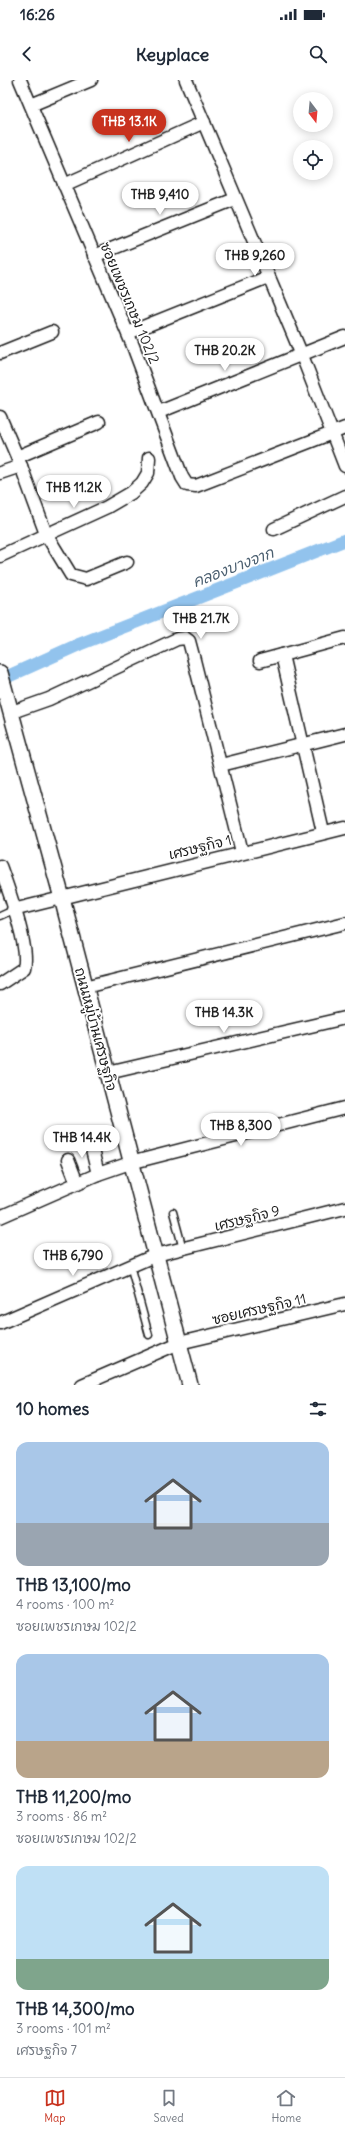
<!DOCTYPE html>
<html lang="en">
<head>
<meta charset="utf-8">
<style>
  :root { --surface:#fff; --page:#f2f2f3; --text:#1f2937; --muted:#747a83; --line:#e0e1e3; --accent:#c8321e }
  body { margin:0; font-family:Delius,"Playpen Sans Thai",sans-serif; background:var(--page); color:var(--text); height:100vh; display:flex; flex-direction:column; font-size:15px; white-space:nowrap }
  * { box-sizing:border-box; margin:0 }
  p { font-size:13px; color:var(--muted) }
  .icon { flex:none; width:22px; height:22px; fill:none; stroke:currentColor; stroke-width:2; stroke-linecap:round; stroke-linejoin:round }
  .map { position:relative; height:1305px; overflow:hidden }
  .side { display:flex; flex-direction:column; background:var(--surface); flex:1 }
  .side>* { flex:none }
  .needle { width:26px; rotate:164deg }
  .fabs { position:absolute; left:293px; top:12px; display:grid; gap:8px }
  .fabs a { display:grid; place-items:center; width:40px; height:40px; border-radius:50%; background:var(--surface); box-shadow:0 2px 10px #0003; font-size:20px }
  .price { position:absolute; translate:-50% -34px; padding:0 9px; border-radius:14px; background:#fff; color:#222; font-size:13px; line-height:26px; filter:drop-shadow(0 1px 2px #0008) }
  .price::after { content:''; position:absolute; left:50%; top:24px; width:12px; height:9px; margin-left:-6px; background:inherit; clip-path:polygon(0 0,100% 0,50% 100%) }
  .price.on { background:var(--accent); color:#fff }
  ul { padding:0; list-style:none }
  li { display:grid; align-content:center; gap:8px; height:212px; padding:0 16px }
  li span { display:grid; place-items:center; height:124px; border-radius:12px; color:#555 }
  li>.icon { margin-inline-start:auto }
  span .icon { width:72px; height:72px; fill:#fffc; stroke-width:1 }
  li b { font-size:17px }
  h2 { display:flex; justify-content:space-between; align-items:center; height:48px; padding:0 16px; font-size:17px }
  .status { display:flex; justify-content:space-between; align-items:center; height:28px; padding:0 20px; background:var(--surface); direction:ltr }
  .status svg { height:11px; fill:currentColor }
  header { display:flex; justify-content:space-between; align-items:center; height:52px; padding:0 16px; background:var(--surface); font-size:18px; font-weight:800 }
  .dock { display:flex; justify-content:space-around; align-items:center; height:56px; border-top:1px solid var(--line); background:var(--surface); font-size:11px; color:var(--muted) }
  .dock a { display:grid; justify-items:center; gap:2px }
  .dock .on { color:var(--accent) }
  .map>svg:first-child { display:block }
</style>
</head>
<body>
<div class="status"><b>16:26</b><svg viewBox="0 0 49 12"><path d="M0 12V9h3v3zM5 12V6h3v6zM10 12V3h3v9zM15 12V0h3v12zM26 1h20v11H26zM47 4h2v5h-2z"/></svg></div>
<header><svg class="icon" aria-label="back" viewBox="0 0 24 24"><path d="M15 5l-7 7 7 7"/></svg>Keyplace<svg class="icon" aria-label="search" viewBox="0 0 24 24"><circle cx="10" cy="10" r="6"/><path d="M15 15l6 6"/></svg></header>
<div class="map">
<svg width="345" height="1305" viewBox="0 0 345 1305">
  <rect width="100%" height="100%" fill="#fff"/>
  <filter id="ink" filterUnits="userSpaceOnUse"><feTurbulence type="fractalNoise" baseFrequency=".025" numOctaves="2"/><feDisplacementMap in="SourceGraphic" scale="8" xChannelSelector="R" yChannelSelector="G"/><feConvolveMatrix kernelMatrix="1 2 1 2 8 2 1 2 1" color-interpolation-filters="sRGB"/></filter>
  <g filter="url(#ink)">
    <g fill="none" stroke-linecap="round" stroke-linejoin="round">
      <path stroke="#92c3ed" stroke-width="13" d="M0,600l80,-36 265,-104"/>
      <g stroke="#1c1c1c" stroke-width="9">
        <g id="service">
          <path d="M0,836l13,-6"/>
          <path d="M173,1132l10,37"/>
          <path d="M130,1185l19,70"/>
        </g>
      </g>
      <g stroke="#1c1c1c" stroke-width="15">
        <g id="minor">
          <path d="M20,0l113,266 49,131 5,8 9,1 149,-58"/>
          <path d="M186,0l115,273 44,113"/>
          <path d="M31,25l60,-25"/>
          <path d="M64,105l140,-63"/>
          <path d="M94,176l141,-57"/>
          <path d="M128,253l140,-56"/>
          <path d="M0,273l52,-21"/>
          <path d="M159,332l186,-75"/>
          <path d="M0,337l21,49 25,68 25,41 15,4 41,-17"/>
          <path d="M17,377l82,-35"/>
          <path d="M0,393l21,-7"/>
          <path d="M274,449l71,-33"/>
          <path d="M0,476l107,-49 24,-14 11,-10 6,-10 1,-15"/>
          <path d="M282,575l41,177"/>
          <path d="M260,581l85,-23"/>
          <path d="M12,632l37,-13 128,-60 8,-1 4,3 4,15 49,196"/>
          <path d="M221,685l124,-31"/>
          <path d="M0,786c8,22 30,82 24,102l-24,16"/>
          <path d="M13,830l332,-82"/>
          <path d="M85,907l260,-64"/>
          <path d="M108,993l237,-55"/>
          <path d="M89,1058l9,36"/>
          <path d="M68,1080l9,23"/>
          <path d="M0,1137l98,-43 32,-11 215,-55"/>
          <path d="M0,1243l156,-68 189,-47"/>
          <path d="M82,1305l97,-42 166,-39"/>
        </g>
      </g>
      <g stroke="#1c1c1c" stroke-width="18">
        <path id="tertiary" d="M0,593l62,225 128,487"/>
      </g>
      <use href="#service" stroke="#fff" stroke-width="6"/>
      <use href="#minor" stroke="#fff" stroke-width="12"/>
      <use href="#tertiary" stroke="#fff" stroke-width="15"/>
    </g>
  </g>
  <g text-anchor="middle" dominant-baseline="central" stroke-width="3.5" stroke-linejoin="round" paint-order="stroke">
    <g font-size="14" fill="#1c1c1c" stroke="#fff">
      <text transform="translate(130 223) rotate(67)">ซอยเพชรเกษม 102/2</text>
      <text transform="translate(200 767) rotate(-14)">เศรษฐกิจ 1</text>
      <text transform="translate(96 949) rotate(75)">ถนนหมู่บ้านเศรษฐกิจ</text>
      <text transform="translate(247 1138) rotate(-14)">เศรษฐกิจ 9</text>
      <text transform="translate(259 1229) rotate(-13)">ซอยเศรษฐกิจ 11</text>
    </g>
    <g font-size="15" font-style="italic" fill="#4b5f70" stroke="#fff">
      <text transform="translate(233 487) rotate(-21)">คลองบางจาก</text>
    </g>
  </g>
</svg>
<div class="fabs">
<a><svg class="needle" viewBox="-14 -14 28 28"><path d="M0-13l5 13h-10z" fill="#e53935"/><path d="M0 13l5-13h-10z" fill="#747a83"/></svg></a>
<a><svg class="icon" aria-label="locate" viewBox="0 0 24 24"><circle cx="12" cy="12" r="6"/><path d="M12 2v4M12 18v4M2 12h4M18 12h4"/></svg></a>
</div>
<b class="price on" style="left:129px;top:63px">THB 13.1K</b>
<b class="price" style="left:160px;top:136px">THB 9,410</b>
<b class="price" style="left:255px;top:197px">THB 9,260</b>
<b class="price" style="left:225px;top:292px">THB 20.2K</b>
<b class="price" style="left:74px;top:429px">THB 11.2K</b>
<b class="price" style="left:201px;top:560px">THB 21.7K</b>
<b class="price" style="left:224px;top:954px">THB 14.3K</b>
<b class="price" style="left:241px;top:1067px">THB 8,300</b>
<b class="price" style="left:82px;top:1079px">THB 14.4K</b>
<b class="price" style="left:73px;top:1197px">THB 6,790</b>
</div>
<section class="side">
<h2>10 homes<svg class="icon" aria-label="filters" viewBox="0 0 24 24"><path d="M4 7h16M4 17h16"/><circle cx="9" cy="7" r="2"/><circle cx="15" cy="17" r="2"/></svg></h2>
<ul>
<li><span style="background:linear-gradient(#a9c7e8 65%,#9aa5b1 0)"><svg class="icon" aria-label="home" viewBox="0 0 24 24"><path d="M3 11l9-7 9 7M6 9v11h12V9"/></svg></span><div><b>THB 13,100/mo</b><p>4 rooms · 100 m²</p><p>ซอยเพชรเกษม 102/2</p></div></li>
<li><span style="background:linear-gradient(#a9c7e8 70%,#b9a48a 0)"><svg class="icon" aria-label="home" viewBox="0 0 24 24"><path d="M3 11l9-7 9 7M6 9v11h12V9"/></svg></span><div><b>THB 11,200/mo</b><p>3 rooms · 86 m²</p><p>ซอยเพชรเกษม 102/2</p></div></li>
<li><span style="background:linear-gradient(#bfe0f5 75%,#7fa58c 0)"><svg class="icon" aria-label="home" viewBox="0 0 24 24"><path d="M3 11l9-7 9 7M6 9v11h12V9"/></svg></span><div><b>THB 14,300/mo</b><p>3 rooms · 101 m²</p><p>เศรษฐกิจ 7</p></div></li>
</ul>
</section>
<nav class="dock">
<a class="on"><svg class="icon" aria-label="map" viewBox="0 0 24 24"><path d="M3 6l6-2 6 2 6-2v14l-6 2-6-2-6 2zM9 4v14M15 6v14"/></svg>Map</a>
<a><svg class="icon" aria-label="saved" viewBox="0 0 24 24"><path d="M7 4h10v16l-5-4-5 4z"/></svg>Saved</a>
<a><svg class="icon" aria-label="home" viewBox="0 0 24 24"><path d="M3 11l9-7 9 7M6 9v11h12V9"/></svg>Home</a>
</nav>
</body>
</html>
